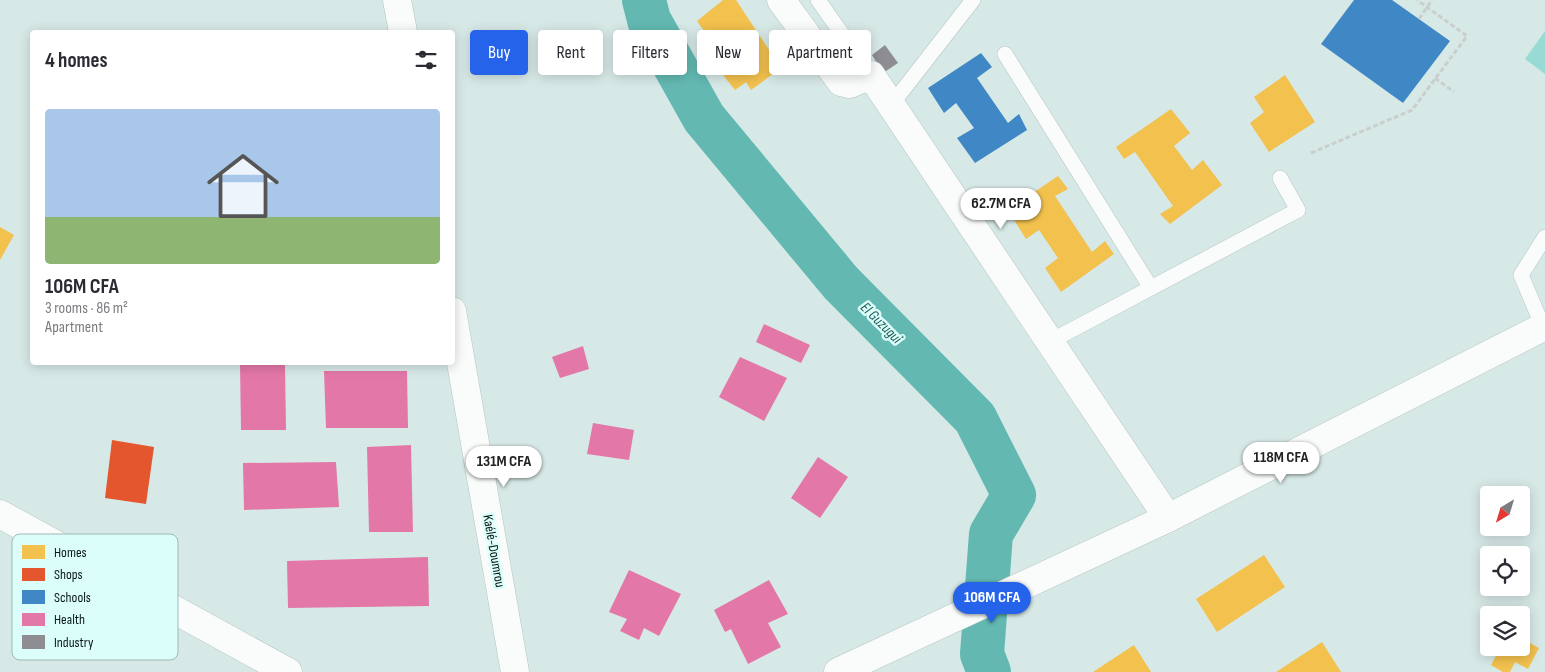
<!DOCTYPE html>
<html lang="en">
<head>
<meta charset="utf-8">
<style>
  :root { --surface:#fff; --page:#f2f2f3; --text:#2b2b33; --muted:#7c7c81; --accent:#2563eb }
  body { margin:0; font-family:"Sofia Sans Condensed",sans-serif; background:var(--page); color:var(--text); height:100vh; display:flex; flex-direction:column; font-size:19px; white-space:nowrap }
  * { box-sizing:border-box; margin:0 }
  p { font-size:16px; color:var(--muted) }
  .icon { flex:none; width:28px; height:28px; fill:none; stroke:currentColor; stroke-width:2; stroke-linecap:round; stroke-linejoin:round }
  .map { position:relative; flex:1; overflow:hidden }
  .panel { position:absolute; left:30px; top:30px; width:425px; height:335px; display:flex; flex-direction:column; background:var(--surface); border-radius:5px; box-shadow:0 2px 12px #0003 }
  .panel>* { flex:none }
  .top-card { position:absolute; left:470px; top:30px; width:475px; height:45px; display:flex; gap:10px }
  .needle { width:32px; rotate:218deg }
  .controls { position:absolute; left:1480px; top:486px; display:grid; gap:10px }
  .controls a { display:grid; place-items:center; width:50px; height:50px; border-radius:5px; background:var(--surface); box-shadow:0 2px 12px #0003; font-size:25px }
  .price { position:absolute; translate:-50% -42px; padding:0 11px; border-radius:18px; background:#fff; color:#222; font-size:16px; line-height:32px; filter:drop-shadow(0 1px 2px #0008) }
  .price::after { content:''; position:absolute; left:50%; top:30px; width:15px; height:11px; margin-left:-8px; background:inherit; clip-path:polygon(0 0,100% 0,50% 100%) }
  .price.current { background:var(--accent); color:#fff }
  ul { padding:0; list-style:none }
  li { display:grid; align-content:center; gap:10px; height:265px; padding:0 15px }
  li span { display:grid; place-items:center; height:155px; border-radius:5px; color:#555 }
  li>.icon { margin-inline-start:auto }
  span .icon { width:90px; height:90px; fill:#fffc; stroke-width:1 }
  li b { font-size:21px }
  h2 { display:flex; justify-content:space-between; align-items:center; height:60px; padding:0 15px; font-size:21px }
  .pill { padding:0 18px; border-radius:5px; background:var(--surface); box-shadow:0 2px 12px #0003; font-size:18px; line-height:45px }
  .pill.current { background:var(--accent); color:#fff }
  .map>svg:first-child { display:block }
</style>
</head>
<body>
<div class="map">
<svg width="1545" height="672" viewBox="0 0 1545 672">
  <rect width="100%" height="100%" fill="#d7e9e7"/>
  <path fill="#98dad4" d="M1545,31v43l-20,-15z"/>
  <g fill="#f2c14e">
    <path d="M723,0h13l45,68 -30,22 -5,-8 -11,8 -12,-15 8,-6 -34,-48z"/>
    <path d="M1285,75l30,47 -46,30 -19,-29 14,-11 -10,-15z"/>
    <path d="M1171,109l19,24 -16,13 18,24 11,-10 19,25 -52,39 -10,-10 13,-8 -38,-54 -11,7 -8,-12z"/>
    <path d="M1058,176l10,13 -13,7 37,56 13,-11 9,13 -53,38 -16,-24 13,-10 -19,-28 -13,9 -18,-29z"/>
    <path d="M0,227l14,8 -14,25z"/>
    <path d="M1264,555l21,32 -68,45 -21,-33z"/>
    <path d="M1521,638l18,10 -11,21 -13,-7 -5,10h-7l-12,-7 9,-17h21z"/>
    <path d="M1322,642l19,30h-65z"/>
    <path d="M1134,645l17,27h-58z"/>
  </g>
  <path fill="#e4572e" d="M112,440l42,7 -8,57 -41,-6z"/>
  <g fill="#3f88c5">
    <path d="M1354,0h38l58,41 -47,62 -82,-59z"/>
    <path d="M981,53l11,14 -15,11 31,45 11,-9 8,16 -52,33 -18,-25 17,-10 -18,-25 -12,10 -16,-25z"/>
  </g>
  <g fill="#e377a8">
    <path d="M764,324l46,21 -9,18 -45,-21z"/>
    <path d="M583,346l6,23 -29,9 -8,-21z"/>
    <path d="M740,357l47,21 -23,43 -45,-24z"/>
    <path d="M240,364l45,1 1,65h-45z"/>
    <path d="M324,371h83l1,57h-82z"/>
    <path d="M593,423l41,7 -5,30 -42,-6z"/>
    <path d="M411,445l2,87h-44l-2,-85z"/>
    <path d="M818,457l30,20 -28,41 -29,-20z"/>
    <path d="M336,462l3,45 -95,3 -1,-47z"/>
    <path d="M428,557l1,49 -141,2 -1,-47z"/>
    <path d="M629,570l52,24 -22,42 -15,-8 -5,12 -19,-9 7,-12 -18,-7z"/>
    <path d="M769,580l19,34 -20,9 13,24 -33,17 -17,-35 -6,3 -11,-22z"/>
  </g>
  <path fill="#8d8d92" d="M885,45l13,18 -15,10 -11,-18z"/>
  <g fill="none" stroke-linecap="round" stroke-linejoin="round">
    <path stroke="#63b9b2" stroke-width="44" d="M644,0l5,20 55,98 137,165 134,135 39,77 -23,39 -9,120 7,18"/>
    <g stroke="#b5c4c2" stroke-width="16">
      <g id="service">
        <path d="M818,0l53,75"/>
        <path d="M1005,54l146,234"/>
        <path d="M892,104l81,-104"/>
        <path d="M1543,327l-22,-52 24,-38"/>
        <path d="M1049,342l249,-132 -18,-32"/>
      </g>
    </g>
    <g stroke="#b5c4c2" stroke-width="29">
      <path id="minor" d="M781,0l60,82 9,2 21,-9 297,443"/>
    </g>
    <g stroke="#b5c4c2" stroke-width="29">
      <g id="secondary">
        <path d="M397,0l6,32"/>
        <path d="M452,311l63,361"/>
        <path d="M0,514l288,158"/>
        <path d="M838,672l330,-154 377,-192"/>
      </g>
    </g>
    <g stroke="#c9cfce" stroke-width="3" stroke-dasharray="5 2.5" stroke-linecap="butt">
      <path d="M1419,19l13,-19"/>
      <path d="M1435,78l19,14"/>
      <path d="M1311,153l101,-43 55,-74 -50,-36"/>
    </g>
    <use href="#service" stroke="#f9fcfb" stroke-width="15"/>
    <use href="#minor" stroke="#f9fcfb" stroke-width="28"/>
    <use href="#secondary" stroke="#f9fcfb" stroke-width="28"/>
  </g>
  <g text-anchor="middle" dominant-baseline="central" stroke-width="5" stroke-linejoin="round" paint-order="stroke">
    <g font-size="14" fill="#0b1817" stroke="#dcfefa">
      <text transform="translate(494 551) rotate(80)">Kaélé-Doumrou</text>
    </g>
    <g font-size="15" font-style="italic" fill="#1f5b57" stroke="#dcfefa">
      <text transform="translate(881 323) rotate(45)">El Guzugui</text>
    </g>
  </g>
  <rect x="12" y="534" width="166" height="126" rx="8" fill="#dcfefa" stroke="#9db9b6" stroke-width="1"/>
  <rect x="22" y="545" width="23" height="14" fill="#f2c14e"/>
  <rect x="22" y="568" width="23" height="13" fill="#e4572e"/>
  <rect x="22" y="590" width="23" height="14" fill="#3f88c5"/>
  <rect x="22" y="613" width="23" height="13" fill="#e377a8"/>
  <rect x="22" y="635" width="23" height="14" fill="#8d8d92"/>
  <g font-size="14" fill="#0b1817">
    <text x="54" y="557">Homes</text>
    <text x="54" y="579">Shops</text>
    <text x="54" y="602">Schools</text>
    <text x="54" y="624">Health</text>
    <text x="54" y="647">Industry</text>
  </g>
</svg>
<div class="controls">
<a><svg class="needle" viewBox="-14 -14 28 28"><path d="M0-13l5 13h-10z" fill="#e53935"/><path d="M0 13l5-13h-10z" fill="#7c7c81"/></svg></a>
<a><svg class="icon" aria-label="locate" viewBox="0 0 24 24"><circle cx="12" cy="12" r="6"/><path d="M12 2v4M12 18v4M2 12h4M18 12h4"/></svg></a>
<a><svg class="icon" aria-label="layers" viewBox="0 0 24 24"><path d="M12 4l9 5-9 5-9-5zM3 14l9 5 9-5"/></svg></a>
</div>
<b class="price" style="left:1001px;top:230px">62.7M CFA</b>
<b class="price" style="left:1281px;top:484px">118M CFA</b>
<b class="price" style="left:504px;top:488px">131M CFA</b>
<b class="price current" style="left:992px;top:624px">106M CFA</b>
<div class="top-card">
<a class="pill current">Buy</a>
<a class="pill">Rent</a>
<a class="pill">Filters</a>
<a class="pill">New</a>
<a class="pill">Apartment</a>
</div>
<section class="panel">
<h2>4 homes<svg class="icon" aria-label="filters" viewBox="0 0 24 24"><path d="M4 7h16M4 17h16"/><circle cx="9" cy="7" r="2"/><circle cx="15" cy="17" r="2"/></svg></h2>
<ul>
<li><span style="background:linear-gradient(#a9c7e8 70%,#8fb573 0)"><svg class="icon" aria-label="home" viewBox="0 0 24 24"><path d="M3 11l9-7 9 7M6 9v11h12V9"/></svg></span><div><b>106M CFA</b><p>3 rooms · 86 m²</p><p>Apartment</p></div></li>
</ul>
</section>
</div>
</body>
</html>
